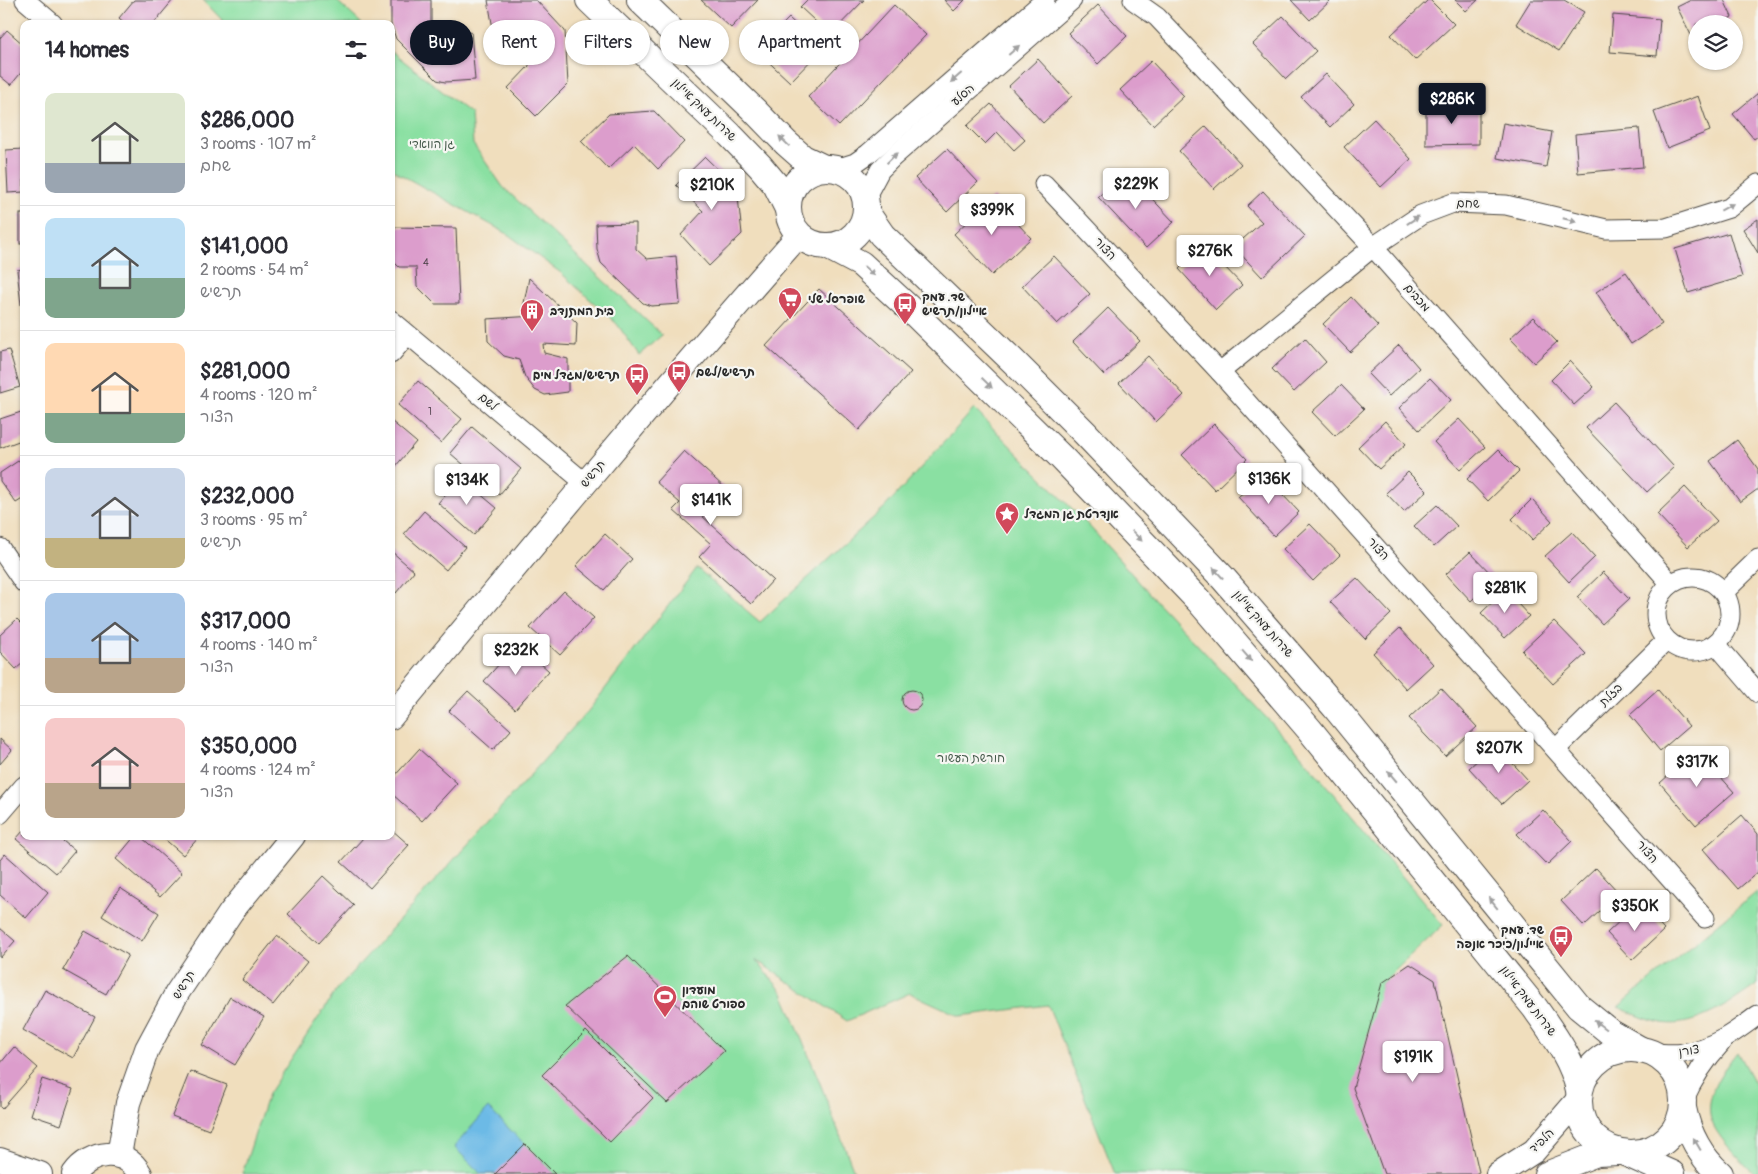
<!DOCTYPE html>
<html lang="en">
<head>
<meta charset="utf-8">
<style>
  :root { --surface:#fff; --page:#f7f7f7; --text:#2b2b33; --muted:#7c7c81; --line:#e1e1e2; --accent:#111827 }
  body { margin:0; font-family:Pangolin,"Playpen Sans Hebrew",sans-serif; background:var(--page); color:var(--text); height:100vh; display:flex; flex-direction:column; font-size:19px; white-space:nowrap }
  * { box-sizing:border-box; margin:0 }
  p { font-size:16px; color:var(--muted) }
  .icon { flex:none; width:28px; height:28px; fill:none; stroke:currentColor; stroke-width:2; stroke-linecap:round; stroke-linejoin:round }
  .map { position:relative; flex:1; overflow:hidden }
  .sheet { position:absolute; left:20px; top:20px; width:375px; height:820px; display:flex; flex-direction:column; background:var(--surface); border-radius:10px; box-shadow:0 1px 4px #0004 }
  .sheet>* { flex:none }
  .top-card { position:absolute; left:410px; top:20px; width:475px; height:45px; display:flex; gap:10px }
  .buttons { position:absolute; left:1688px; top:15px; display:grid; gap:10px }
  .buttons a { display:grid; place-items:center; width:55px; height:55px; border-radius:50%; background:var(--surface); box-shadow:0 1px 4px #0004; font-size:25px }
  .price { position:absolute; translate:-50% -42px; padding:0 11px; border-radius:5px; background:#fff; color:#222; font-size:16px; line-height:32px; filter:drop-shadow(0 1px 2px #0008) }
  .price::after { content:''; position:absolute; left:50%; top:30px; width:15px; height:11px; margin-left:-8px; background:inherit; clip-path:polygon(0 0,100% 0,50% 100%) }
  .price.on { background:var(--accent); color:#fff }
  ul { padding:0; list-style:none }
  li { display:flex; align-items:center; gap:15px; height:125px; padding:0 25px }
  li+li { border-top:1px solid var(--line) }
  li span { display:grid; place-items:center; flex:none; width:140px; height:100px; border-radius:10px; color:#555 }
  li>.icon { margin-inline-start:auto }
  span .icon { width:60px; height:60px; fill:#fffc; stroke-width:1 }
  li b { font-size:21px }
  h2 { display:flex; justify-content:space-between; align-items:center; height:60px; padding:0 25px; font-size:21px }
  .tag { padding:0 18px; border-radius:22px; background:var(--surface); box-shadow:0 1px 4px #0004; font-size:18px; line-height:45px }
  .tag.on { background:var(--accent); color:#fff }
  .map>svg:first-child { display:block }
</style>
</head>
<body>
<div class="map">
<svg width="1758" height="1174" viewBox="0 0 1758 1174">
  <rect width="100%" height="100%" fill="#f6f6f2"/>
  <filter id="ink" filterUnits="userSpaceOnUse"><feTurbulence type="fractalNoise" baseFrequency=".02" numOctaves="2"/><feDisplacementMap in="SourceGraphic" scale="10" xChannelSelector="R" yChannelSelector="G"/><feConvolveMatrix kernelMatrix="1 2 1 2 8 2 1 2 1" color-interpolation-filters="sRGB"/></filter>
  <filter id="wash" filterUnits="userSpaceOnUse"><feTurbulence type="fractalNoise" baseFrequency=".0096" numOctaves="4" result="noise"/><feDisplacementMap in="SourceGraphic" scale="20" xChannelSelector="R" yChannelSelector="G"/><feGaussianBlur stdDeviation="1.12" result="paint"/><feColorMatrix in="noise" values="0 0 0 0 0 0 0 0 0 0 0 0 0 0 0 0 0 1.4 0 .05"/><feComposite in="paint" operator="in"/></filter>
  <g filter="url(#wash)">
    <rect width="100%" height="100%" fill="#f0debd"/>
    <g fill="#8ae0a2" stroke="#5a8666">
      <path d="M203,0h133l26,24h-136z"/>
      <path d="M391,51l80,63 2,30 30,43 159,148 -23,20 -22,-31 -56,-51 -55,-40 -110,-61 -5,-5z"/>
      <path d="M974,409l116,118 66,74 139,147 148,177 -61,58 -19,93 31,98h-279l-67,-169 -88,11 -50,-23 -63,28 -91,-61 27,33 35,85 37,96h-613l26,-80 70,-106 251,-278 108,-142 63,54 125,-115z"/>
      <path d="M1758,891v93c-26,18 -63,45 -96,39 -16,-3 -30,-10 -44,-16z"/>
      <path d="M1737,1052l21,38v84h-3c-13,-12 -43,-41 -45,-59 -3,-24 13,-45 27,-63z"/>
    </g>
    <path fill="#6cbae6" stroke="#4c7288" d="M488,1108l66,65 -73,1 -27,-27z"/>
    <g id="blocks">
      <g fill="#dc9dcc">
        <path d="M134,0h39l-20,24h-27l-7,-6z"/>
        <path d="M391,0h40v25l10,10 30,-3 4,48 -30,2 -8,-2 -41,-41 -5,-15z"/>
        <path d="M488,0h48l29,31 3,53 -32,32 -28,-28 21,-22 -1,-26 -9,-9 -25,4z"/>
        <path d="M701,0h57l-27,28z"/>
        <path d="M807,0h57l-34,35 -30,-28z"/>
        <path d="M944,0h21l-11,11z"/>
        <path d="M1291,0h40l-21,20z"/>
        <path d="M1428,0h2l24,24 -39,36 -24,-25z"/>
        <path d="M1455,0h23l-12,11z"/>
        <path d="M1531,0h33l20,12 -25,39 -43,-27z"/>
        <path d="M1691,0h33l8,17 -13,7h-23v11l-4,2 -15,-30z"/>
        <path d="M894,5l32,30 -87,91 -31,-29z"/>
        <path d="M1098,5l29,31 -29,28 -30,-31z"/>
        <path d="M1613,15l47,4 -3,37 -47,-4z"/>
        <path d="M1283,16l33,35 -30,28 -33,-35z"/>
        <path d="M789,18l33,31 -32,33 -33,-31z"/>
        <path d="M7,30l17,15v24l-13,16 -11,-9v-38z"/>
        <path d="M1038,59l34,37 -29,27 -34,-37z"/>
        <path d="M1151,61l33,35 -31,29 -33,-35z"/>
        <path d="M1326,74l28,30 -24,23 -29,-30z"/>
        <path d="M1758,93v43l-4,3 -21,-25z"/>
        <path d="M1698,96l12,35 -43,17 -13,-36z"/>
        <path d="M991,104l34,36 -11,10 -17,-18 -12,12 -18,-18z"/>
        <path d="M1479,106v38l-53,1v-38z"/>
        <path d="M654,111l30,31 -26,27 -24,-25 -26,25 -27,-28 28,-27z"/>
        <path d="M1374,119l37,40 -30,28 -37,-40z"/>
        <path d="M1503,123l49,9 -6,35 -49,-9z"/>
        <path d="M1206,126l35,38 -27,25 -35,-38z"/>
        <path d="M1639,128l4,39 -65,6 -3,-39z"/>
        <path d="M24,149v43l-16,1 -2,-43z"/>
        <path d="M947,149l31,33 -31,30 -32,-34z"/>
        <path d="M705,157l32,31 5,46 -33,32 -28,-31 22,-24 -27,-26z"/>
        <path d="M1126,171l48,51 -28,26 -48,-51z"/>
        <path d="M1263,191l42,45 -43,41 -28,-30 28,-25 -15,-16z"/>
        <path d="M993,197l38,41 -39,37 -38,-41z"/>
        <rect x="20" y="214" width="4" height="30"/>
        <path d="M1758,219v34l-15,-24z"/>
        <path d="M636,223v26l11,10 29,-3 4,48 -29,2 -8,-3 -42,-40 -4,-14 -1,-25z"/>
        <path d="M391,227l65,1 3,76h-24l-18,-18 -1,-19h-17l-8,-8z"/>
        <path d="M1729,233l13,44 -54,16 -13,-44z"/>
        <path d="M1204,245l38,40 -26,25 -37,-41z"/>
        <path d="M1054,256l36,38 -33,30 -35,-38z"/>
        <path d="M24,269v36h-3l-4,-35z"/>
        <path d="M1626,272l36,52 -31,20 -35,-52z"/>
        <path d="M529,278l48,45 -1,23 -33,-2 1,9 24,6v33l-23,3 -10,-5 -10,-13 -6,-17 -15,-4 -16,-15 -1,-22 47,-3 1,-10 -12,2z"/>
        <path d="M819,289l92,83 -52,58 -93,-84z"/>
        <path d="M1351,297l27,29 -28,26 -27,-28z"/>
        <path d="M1108,308l32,33 -36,34 -31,-33z"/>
        <path d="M1533,317l24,25 -23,21 -24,-25z"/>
        <path d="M1305,338l21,24 -32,30 -22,-23z"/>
        <path d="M1399,345l20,23 -30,28 -21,-22z"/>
        <path d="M9,350l11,37 -20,6v-41z"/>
        <path d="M1148,356l36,39 -28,27 -37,-39z"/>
        <path d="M1570,361l24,26 -20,18 -23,-25z"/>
        <path d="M1430,378l21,22 -32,30 -20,-22z"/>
        <path d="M418,381l44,38 -21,24 -43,-38z"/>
        <path d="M1341,385l23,24 -29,27 -23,-24z"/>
        <path d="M1614,402l60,65 -27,25 -61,-64z"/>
        <path d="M24,411v28l-24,9v-29z"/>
        <path d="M1459,419l26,28 -25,23 -26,-28z"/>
        <path d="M391,421l25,21 -21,25 -4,-3z"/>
        <path d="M1385,421l21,23 -27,25 -21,-22z"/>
        <path d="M1214,424l33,35 -32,31 -33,-35z"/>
        <path d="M472,427l49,42 -22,26 -49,-42z"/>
        <path d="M1737,440l21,29v20l-18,13 -30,-41z"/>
        <path d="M1498,450l21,21 -31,30 -21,-22z"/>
        <path d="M684,451l41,37 -24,27 72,65 -22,24 -52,-47 12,-13 -38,-34 7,-7 -24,-21z"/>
        <path d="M24,457v41l-8,5 -16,-22v-8z"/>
        <path d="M1408,472l19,19 -23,21 -18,-19z"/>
        <path d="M1263,474l36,38 -25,24 -36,-39z"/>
        <path d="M460,477l37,31 -23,27 -36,-32z"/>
        <path d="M1685,487l32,34 -29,26 -31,-33z"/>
        <path d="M1532,499l20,22 -20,19 -20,-21z"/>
        <path d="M1437,505l20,21 -23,21 -20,-21z"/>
        <path d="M424,511l41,36 -19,23 -42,-36z"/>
        <path d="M1310,524l30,31 -27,26 -30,-32z"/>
        <path d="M1572,532l23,25 -26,25 -24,-26z"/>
        <path d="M605,534l27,25 -28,31 -28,-24z"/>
        <path d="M391,551l23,20 -18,22 -5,-4z"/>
        <path d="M1470,552l25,26 -24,23 -25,-27z"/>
        <path d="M1603,572l26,27 -27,25 -25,-27z"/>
        <path d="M1357,578l34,36 -26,25 -35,-37z"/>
        <path d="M1505,590l24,26 -24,22 -24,-25z"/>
        <path d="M564,591l30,27 -34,37 -30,-27z"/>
        <path d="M17,619l7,7v36l-8,7 -16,-17v-17z"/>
        <path d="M1554,621l32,33 -33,30 -31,-33z"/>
        <path d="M1400,628l33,36 -27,25 -33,-36z"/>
        <path d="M518,643l31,28 -34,38 -31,-28z"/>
        <path d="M1441,688l36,39 -32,29 -36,-38z"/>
        <circle cx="912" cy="700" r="10"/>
        <path d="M1658,690l31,36 -29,25 -30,-36z"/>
        <path d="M468,691l43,39 -18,20 -44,-39z"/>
        <path d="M0,739l12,11 -12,14z"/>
        <path d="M1495,744l33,36 -26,24 -33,-36z"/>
        <path d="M419,749l38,34 -35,38 -31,-28v-13z"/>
        <path d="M1697,750l37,42 -38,33 -36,-42z"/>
        <path d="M1543,810l29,31 -25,24 -30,-31z"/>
        <path d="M1742,815l16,19v38l-20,17 -35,-40z"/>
        <path d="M391,829l18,16 -39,43 -29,-26 24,-26h26z"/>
        <path d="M24,830v6h33l18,15 -19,22 -40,-34z"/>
        <path d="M135,836h5l42,37 -22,24 -44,-38z"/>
        <path d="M161,836h39l-17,19z"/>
        <path d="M5,854l43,38 -22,26 -26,-23v-35z"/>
        <path d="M1596,868l23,25 -35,33 -23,-25z"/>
        <path d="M323,876l31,29 -35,38 -31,-29z"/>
        <path d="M120,888l39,25 -17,28 -40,-25z"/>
        <path d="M1639,903l25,27 -32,30 -25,-27z"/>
        <path d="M0,928l15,13 -15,17z"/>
        <path d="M85,931l43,24 -22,39 -43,-24z"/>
        <path d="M277,936l31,25 -35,44 -31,-25z"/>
        <path d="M628,956l96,95 -57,52 -102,-97z"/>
        <path d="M1410,964l25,16 44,192 -4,2h-91l-31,-86 29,-105z"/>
        <path d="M45,990l50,27 -22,41 -50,-28z"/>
        <path d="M230,997l34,20 -29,48 -33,-20z"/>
        <path d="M586,1031l67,67 -43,44 -68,-67z"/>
        <path d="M14,1047l24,21 -36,41 -2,-2v-43z"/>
        <path d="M190,1071l37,14 -18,45 -37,-14z"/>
        <path d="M42,1079l31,10 -12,36 -30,-10z"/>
        <path d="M525,1144l30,30h-60z"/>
      </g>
    </g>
  </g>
  <g filter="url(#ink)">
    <use href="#blocks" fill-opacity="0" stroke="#494641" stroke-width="1"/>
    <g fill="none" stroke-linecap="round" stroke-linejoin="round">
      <g stroke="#494641" stroke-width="21">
        <g id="minor">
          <path d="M25,0l28,24"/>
          <path d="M1133,0l24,17 216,230 298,337"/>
          <path d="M836,169l19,-6 13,-9 177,-154"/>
          <path d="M1044,184l176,188 485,546"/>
          <path d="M865,198l15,-28 13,-13 179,-157"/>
          <path d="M391,320l194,163"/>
          <path d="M391,354l16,-19"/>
          <path d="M1220,372l153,-125 48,-32 32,-12 53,2 100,24 60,-1 63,-20 29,-24"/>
          <path d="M0,548l24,35"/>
          <circle cx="1693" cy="614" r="37"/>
          <path d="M1724,592l34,-33"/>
          <path d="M1716,644l42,49"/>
          <path d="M1556,749l110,-108"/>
          <path d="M0,814l24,-28"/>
          <path d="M1652,1053c10,0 21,2 31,0 31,-5 51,-20 75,-38"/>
          <path d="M1683,1101c10,-22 22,-41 38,-58"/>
        </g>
      </g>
      <g stroke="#494641" stroke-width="26">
        <g id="tertiary">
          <path d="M391,717c134,-162 268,-324 408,-482"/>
          <path d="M119,1156l9,-53 19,-54 30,-56 54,-81 62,-76"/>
          <path d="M0,1160l40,14"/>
          <path d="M74,1174c16,-23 51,-28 66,0"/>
          <path d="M1498,1174l36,-23 45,-52"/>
          <path d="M1546,1174l51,-20 21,-1"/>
        </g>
      </g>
      <g stroke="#494641" stroke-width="28">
        <g id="secondary">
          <path d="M589,0l141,135 30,31 16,19 11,22"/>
          <path d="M640,0l114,110 32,33 17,15 21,10"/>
          <circle cx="827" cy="207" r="39"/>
          <path d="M866,212l16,23 132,127 71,71 138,145 112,129 244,300 32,26 30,17"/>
          <path d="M827,246l34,18 52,48 148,145 138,144 110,128 226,279c18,26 38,52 44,82"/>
          <circle cx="1631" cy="1101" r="52"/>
          <path d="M1683,1108c5,25 18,49 37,66"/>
          <path d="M1625,1153l47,21"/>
        </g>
      </g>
      <use href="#minor" stroke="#fff" stroke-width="19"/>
      <use href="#tertiary" stroke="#fff" stroke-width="24"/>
      <use href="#secondary" stroke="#fff" stroke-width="26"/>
    </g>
    <defs><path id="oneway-solid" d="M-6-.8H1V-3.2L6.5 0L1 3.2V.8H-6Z" transform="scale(1.25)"/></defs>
    <g fill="#a0a0a0">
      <use href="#oneway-solid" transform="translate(1014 50) rotate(-41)"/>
      <use href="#oneway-solid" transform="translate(956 78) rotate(139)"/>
      <use href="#oneway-solid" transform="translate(784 141) rotate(-136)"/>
      <use href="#oneway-solid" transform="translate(892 158) rotate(-44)"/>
      <use href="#oneway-solid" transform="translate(1727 207) rotate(-28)"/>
      <use href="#oneway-solid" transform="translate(1413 220) rotate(-34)"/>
      <use href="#oneway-solid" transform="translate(1570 220) rotate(14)"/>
      <use href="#oneway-solid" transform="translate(869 271) rotate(41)"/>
      <use href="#oneway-solid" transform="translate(987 383) rotate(44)"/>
      <use href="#oneway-solid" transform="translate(1137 536) rotate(46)"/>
      <use href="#oneway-solid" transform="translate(1218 573) rotate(-133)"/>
      <use href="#oneway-solid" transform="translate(1247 656) rotate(49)"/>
      <use href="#oneway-solid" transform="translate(1392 776) rotate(-130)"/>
      <use href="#oneway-solid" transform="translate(1493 903) rotate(-129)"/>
      <use href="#oneway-solid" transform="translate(1600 1025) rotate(-143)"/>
      <use href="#oneway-solid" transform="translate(1697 1144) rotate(-120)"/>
    </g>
  </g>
  <defs>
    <g id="supermarket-pin" transform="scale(1.25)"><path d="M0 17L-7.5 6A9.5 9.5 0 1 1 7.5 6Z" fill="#d1495b" stroke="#f6f6f2"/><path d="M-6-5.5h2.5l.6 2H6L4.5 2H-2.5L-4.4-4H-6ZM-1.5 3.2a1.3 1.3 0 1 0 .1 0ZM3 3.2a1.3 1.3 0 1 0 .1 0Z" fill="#fff"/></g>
    <g id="bus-pin" transform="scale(1.25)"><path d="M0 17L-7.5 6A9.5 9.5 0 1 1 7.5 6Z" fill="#d1495b" stroke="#f6f6f2"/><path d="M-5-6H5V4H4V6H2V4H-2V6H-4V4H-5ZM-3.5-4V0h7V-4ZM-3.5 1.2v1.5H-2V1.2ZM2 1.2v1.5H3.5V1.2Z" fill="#fff"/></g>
    <g id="building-pin" transform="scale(1.25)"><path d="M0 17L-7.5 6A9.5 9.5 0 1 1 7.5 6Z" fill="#d1495b" stroke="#f6f6f2"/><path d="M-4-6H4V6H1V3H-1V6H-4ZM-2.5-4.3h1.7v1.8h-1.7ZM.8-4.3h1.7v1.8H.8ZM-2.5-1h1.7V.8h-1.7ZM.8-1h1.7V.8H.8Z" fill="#fff"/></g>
    <g id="sight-pin" transform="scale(1.25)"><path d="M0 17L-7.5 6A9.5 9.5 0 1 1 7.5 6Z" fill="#d1495b" stroke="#f6f6f2"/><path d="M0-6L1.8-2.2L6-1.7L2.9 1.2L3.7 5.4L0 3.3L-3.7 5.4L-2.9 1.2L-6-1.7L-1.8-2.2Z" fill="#fff"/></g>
    <g id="stadium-pin" transform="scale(1.25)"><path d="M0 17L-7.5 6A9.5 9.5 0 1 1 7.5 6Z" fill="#d1495b" stroke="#f6f6f2"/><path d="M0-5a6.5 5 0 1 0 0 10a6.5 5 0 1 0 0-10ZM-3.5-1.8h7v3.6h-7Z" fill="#fff"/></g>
  </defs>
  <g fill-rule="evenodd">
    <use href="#supermarket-pin" x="790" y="299"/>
    <use href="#bus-pin" x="905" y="304"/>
    <use href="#building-pin" x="532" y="311"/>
    <use href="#bus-pin" x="679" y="372"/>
    <use href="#bus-pin" x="637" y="375"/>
    <use href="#sight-pin" x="1007" y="514"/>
    <use href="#bus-pin" x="1561" y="937"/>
    <use href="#stadium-pin" x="665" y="997"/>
  </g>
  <g text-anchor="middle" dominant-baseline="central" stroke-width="4.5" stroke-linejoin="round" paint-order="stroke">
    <g font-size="10" fill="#574853">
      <text x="426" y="263">4</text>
      <text x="430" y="412">1</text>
    </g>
    <g font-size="12" fill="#2b2b2b" stroke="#f6f6f2">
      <text transform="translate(963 95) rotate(-41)">הסלע</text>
      <text transform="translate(704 110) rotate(44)">שדרות עמק איילון</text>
      <text transform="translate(1468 204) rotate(1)">שחם</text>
      <text transform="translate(1105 249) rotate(47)">הצור</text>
      <text transform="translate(1417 298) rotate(49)">מכבים</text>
      <text transform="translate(488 402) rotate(40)">לשם</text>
      <text transform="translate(593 474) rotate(-50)">תרשיש</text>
      <text transform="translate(1378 549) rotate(48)">הצור</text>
      <text transform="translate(1263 624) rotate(49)">שדרות עמק איילון</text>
      <text transform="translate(1611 695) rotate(-44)">בזלת</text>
      <text transform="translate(1647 852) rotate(49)">הצור</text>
      <text transform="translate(184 985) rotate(-58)">תרשיש</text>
      <text transform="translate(1528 1001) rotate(53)">שדרות עמק איילון</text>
      <text transform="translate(1689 1051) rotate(-9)">צורן</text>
      <text transform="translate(1542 1141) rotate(-44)">הלפיד</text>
    </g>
    <g font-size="12" fill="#435849" stroke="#f6f6f2">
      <text x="432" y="144">גן הוואדי</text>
      <text x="971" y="758">חורשת העשור</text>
    </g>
    <g font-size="12" font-weight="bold" fill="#2b2b2b" stroke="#f6f6f2" text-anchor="start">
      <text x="922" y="297">שד. עמק<tspan x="922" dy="14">איילון/תרשיש</tspan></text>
      <text x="808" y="299">שופרסל שלי</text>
      <text x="550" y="311">בית המתנדב</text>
      <text x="696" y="372">תרשיש/לשם</text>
      <text x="620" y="375" text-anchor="end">תרשיש/מגדל מים</text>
      <text x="1024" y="514">אנדרטת גן המגדל</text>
      <text x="1544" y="930" text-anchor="end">שד. עמק<tspan x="1544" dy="14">איילון/כיכר אנפה</tspan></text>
      <text x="682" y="990">מועדון<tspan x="682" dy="14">ספורט שוהם</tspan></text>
    </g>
  </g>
</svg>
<div class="buttons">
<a><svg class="icon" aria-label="layers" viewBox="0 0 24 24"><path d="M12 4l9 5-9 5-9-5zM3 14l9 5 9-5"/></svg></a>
</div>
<b class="price on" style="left:1452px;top:125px">$286K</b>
<b class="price" style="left:1136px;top:210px">$229K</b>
<b class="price" style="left:712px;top:211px">$210K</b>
<b class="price" style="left:992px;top:236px">$399K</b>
<b class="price" style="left:1210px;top:277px">$276K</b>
<b class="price" style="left:1269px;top:505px">$136K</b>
<b class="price" style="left:467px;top:506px">$134K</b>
<b class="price" style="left:711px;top:526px">$141K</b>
<b class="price" style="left:1505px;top:614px">$281K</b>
<b class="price" style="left:516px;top:676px">$232K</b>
<b class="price" style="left:1499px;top:774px">$207K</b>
<b class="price" style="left:1697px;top:788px">$317K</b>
<b class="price" style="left:1635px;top:932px">$350K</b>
<b class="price" style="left:1413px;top:1083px">$191K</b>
<div class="top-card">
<a class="tag on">Buy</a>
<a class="tag">Rent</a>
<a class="tag">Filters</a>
<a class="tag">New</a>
<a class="tag">Apartment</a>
</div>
<section class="sheet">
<h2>14 homes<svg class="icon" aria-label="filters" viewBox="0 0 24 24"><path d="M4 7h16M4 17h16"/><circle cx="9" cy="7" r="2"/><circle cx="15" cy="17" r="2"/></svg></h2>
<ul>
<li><span style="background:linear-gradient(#dfe7d0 70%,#9aa5b1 0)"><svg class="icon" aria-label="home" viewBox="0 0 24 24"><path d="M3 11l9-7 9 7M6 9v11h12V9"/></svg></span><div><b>$286,000</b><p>3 rooms · 107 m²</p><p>שחם</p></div></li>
<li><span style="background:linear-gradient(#bfe0f5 60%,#7fa58c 0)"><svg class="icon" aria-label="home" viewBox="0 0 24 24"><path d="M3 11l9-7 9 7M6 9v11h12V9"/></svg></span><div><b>$141,000</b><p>2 rooms · 54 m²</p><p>תרשיש</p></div></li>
<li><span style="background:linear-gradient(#ffd9b3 70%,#7fa58c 0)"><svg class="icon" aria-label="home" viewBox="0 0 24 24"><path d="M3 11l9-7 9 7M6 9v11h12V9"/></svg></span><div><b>$281,000</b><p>4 rooms · 120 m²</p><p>הצור</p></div></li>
<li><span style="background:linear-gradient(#c9d6e8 70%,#c2b280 0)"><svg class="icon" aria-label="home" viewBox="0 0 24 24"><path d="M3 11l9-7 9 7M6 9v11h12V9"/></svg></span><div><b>$232,000</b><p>3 rooms · 95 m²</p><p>תרשיש</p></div></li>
<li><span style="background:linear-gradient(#a9c7e8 65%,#b9a48a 0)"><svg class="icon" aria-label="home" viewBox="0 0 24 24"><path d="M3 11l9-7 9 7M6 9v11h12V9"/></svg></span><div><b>$317,000</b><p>4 rooms · 140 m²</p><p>הצור</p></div></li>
<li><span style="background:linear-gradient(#f6c9c9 65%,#b9a48a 0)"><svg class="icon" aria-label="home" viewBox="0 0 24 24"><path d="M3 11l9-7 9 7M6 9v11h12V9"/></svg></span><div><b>$350,000</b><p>4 rooms · 124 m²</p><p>הצור</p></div></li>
</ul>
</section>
</div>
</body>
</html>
